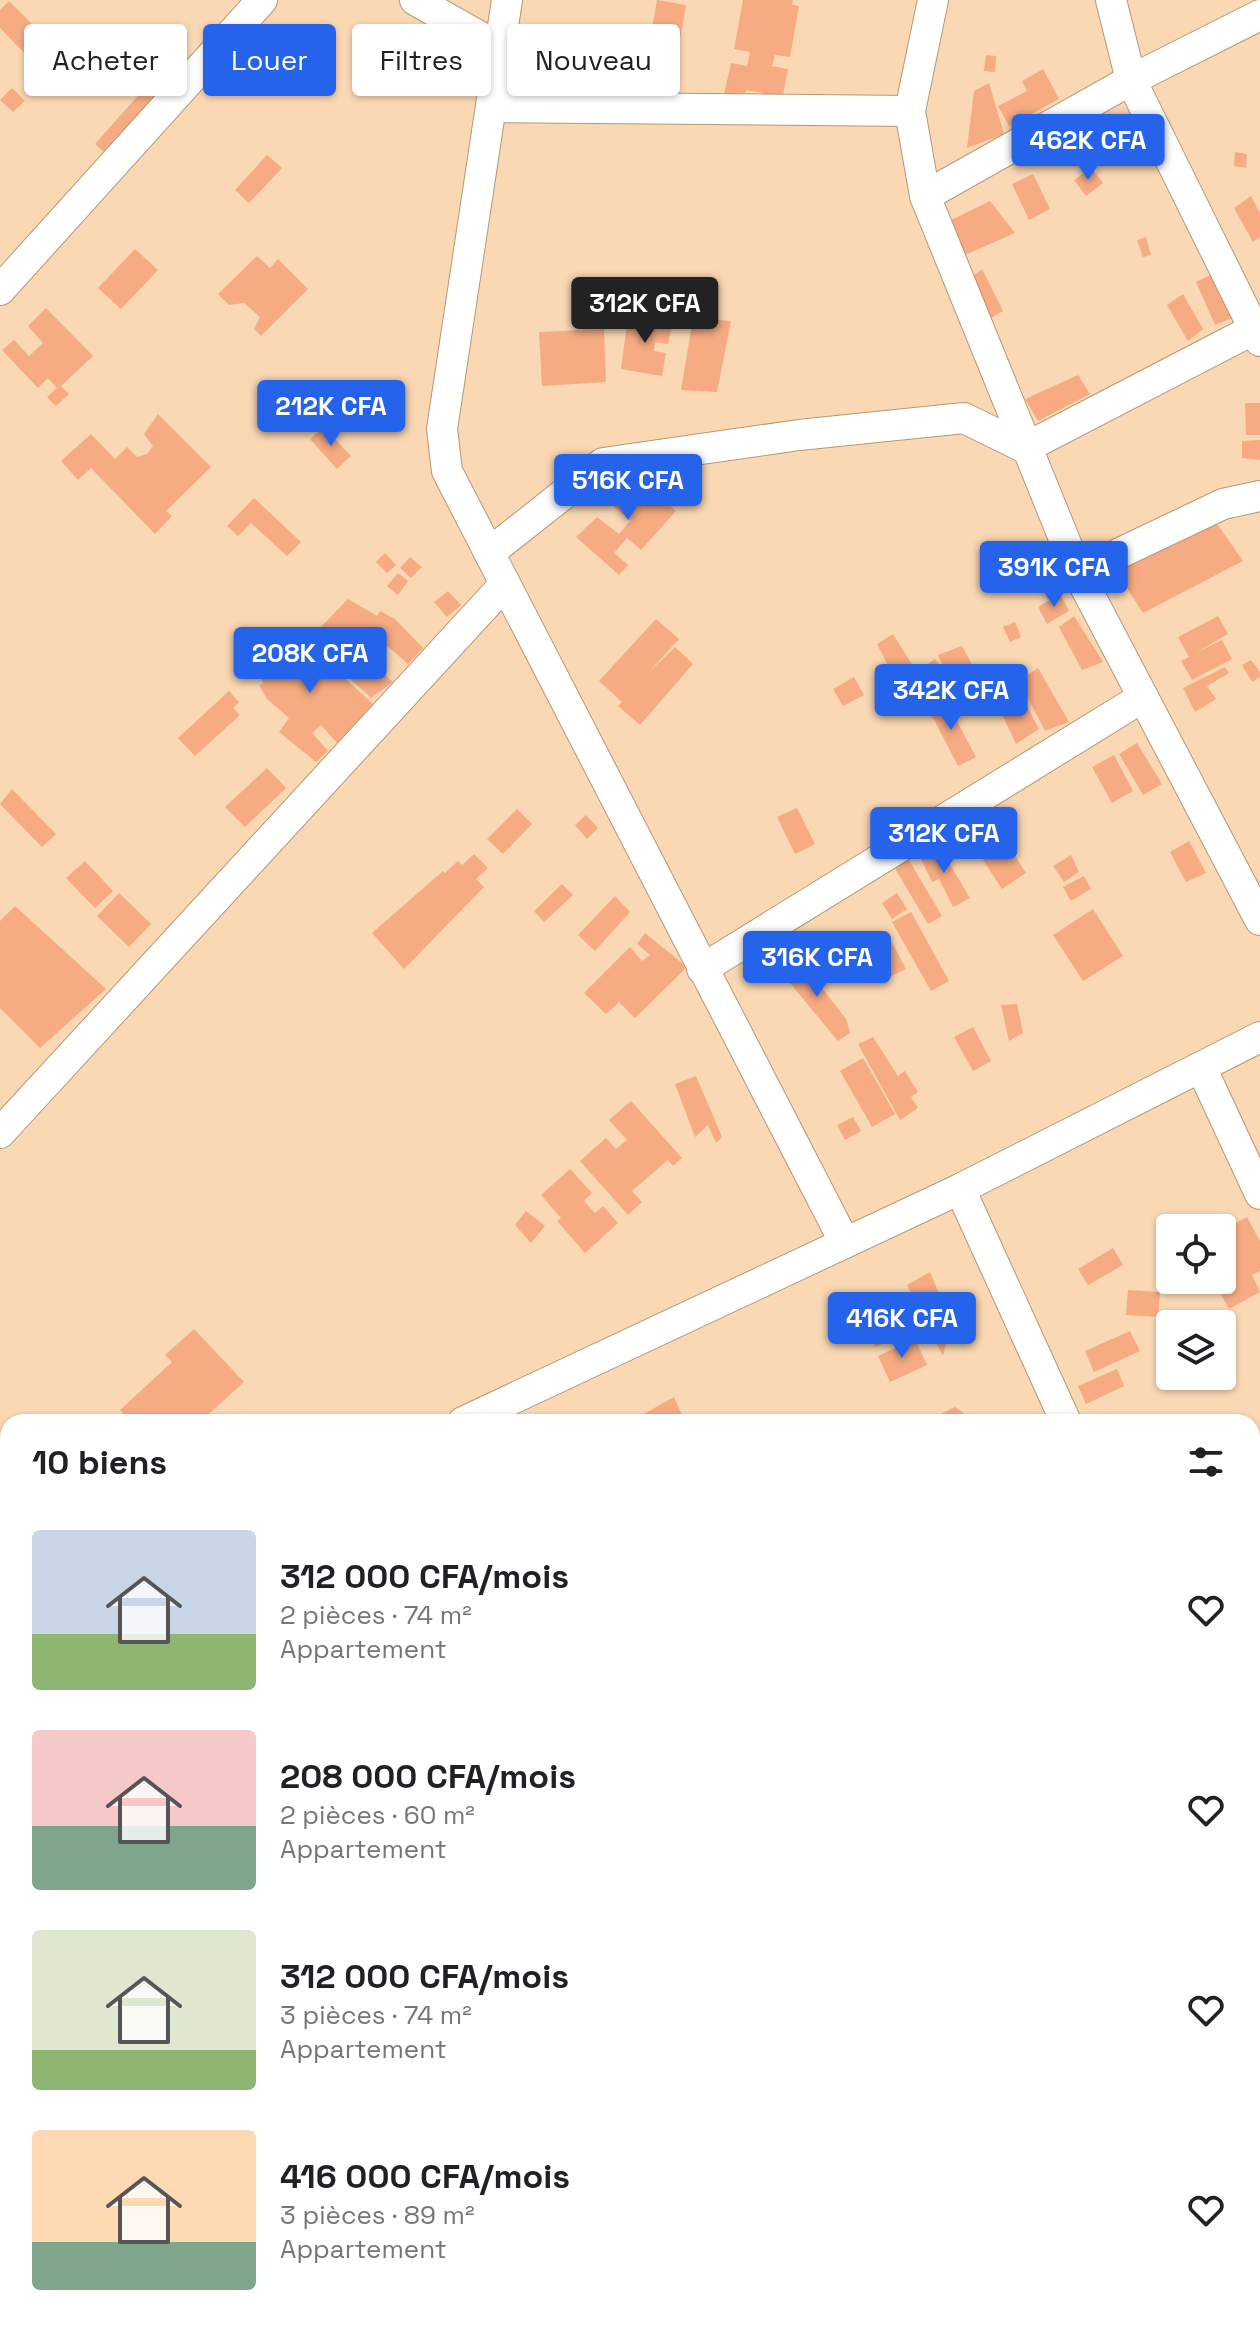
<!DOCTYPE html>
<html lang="fr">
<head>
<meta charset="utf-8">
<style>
  :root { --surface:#fff; --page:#f2f2f2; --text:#202124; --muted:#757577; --accent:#2563eb }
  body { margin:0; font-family:"Space Grotesk",sans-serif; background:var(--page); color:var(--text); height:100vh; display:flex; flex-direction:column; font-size:30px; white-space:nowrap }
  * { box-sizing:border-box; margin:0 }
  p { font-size:26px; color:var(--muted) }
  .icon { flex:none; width:44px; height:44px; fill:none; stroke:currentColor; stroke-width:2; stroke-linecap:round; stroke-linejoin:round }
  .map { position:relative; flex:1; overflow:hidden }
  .panel { position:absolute; left:0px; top:1414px; width:1260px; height:912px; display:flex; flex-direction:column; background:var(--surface); border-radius:24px 24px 0 0; box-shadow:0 2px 6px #0004 }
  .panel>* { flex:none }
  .hud { position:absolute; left:24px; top:24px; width:800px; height:72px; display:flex; gap:16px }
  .fabs { position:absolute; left:1156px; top:1214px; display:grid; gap:16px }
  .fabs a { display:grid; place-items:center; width:80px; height:80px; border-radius:8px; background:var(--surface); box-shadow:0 2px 6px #0004; font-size:40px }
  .price { position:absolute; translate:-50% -68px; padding:0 18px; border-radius:8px; background:var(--accent); color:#fff; font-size:26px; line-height:52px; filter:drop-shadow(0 2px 4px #0008) }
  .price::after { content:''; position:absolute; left:50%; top:48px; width:24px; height:18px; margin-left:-12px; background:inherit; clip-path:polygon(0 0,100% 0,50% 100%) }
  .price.selected { background:#222; color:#fff }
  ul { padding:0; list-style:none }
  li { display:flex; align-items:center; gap:24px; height:200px; padding:0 32px }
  li span { display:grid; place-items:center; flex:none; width:224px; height:160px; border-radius:8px; color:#555 }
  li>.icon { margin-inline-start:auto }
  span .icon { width:96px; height:96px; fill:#fffc; stroke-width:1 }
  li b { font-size:34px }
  h2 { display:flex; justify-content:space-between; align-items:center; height:96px; padding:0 32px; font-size:34px }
  .chip { padding:0 28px; border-radius:8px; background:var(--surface); box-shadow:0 2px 6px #0004; font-size:28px; line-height:72px }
  .chip.selected { background:var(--accent); color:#fff }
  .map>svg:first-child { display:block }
</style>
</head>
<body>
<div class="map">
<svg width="1260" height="2326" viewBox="0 0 1260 2326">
  <rect width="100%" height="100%" fill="#fad8b4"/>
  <g fill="#f6ab83">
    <path d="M657,0l29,5 -6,34 -29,-5z"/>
    <path d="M743,0h50l-1,5 7,1 -9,51 -15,-2 -3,11 16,3 -10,53 -19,-4 4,-25 -17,-3 -4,26 -22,-4 11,-49 16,3 3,-14 -16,-3z"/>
    <path d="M9,1l52,52 -15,15 -8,-7 -3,3 -35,-36v-18z"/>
    <path d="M657,40l22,2 -2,26 -23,-2z"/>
    <path d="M986,55l10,1 -1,16 -11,-1z"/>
    <path d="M561,60l14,2v9l18,3 -3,19 -36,-6z"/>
    <path d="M167,63l32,27 -72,82 -32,-28z"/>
    <path d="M1043,69l16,30 -50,27 -11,-20 29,-15 -5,-10z"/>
    <path d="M989,83l15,51 -37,14 7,-57z"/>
    <path d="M12,88l13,13 -12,11 -13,-12z"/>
    <path d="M1126,123l19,30 -14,9 -19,-30z"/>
    <path d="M1235,152l12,2 -1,14 -12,-2z"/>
    <path d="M267,155l15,13 -33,35 -14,-13z"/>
    <path d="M1091,168l12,15 -17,13 -12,-16z"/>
    <path d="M1033,174l17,35 -21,11 -17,-36z"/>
    <path d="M1251,196l9,17v24l-7,5 -19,-34z"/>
    <path d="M990,201l25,32 -57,25 -17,-33z"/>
    <path d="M1146,237l5,18 -8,2 -6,-17z"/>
    <path d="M135,249l23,21 -37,39 -23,-21z"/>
    <path d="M257,256l13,12 8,-9 30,30 -47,47 -7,-7 6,-12 -16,-14 -15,2 -11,-11z"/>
    <path d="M982,269l21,42 -17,10 -18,-41z"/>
    <path d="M1214,273l23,43 -22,9 -19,-43z"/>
    <path d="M581,286l49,8 -3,18 -49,-8z"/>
    <path d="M1183,294l20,35 -15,12 -21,-36z"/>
    <path d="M46,308l47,48 -32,30 8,8 -13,12 -9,-9 10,-9 -9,-10 -10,10 -36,-38 12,-10 15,16 14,-13 -15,-17z"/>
    <path d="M628,316l45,4 -5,24 -13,-2 -1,9 12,2 -4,23 -41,-7z"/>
    <path d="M693,318l38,3 -14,71 -36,-2z"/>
    <path d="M604,329l2,53 -64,4 -3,-54z"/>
    <path d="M1078,375l12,19 -52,27 -13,-22z"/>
    <path d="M1245,403h15v32h-14z"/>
    <path d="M158,414l53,53 -45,44 6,5 -17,18 -64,-66 -13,12 -17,-19 30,-27 24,25 12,-12 10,10 10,-3 6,-8 -9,-12z"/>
    <path d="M324,427l27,29 -14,13 -27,-30z"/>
    <path d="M1260,440v20l-18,-2v-17z"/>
    <path d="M633,473l43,38 -35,39 -14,-12 -13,15 14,12 -9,10 -43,-38 21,-20 22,17 11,-13 -22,-20z"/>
    <path d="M254,498l47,44 -14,14 -36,-33 -13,13 -11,-10z"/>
    <path d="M1213,518l30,43 -100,52 -29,-45z"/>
    <path d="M385,553l11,12 -9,8 -11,-11z"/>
    <path d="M410,557l12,10 -11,11 -11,-10z"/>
    <path d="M398,573l10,8 -10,14 -11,-9z"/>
    <path d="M448,591l13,14 -14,12 -13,-15z"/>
    <path d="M1060,594l9,17 -22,13 -9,-17z"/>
    <path d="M348,599l29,17 3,-5 15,8 28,29 -15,16 -22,-19 -16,17 23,20 -22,16 -51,-47v-6h7v-10l-8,1v-7z"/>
    <path d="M1074,616l29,46 -21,8 -23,-43z"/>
    <path d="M1218,616l10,18 -33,19 27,-13 10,19 -40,21 -11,-19 8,-4 -11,-20z"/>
    <path d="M656,619l23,20 -30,33 26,-25 18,17 -53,61 -22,-19 4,-4 -23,-21z"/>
    <path d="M1015,622l6,15 -11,5 -7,-15z"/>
    <path d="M293,629l19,18 -7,7 13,11 6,-6 49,45 -36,39 -16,-18 -9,8 16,18 -12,11 -37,-30 10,-14 -22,-19 -8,-14 4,-1 -6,-17z"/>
    <path d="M893,634l20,32 -18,14 -18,-36z"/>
    <path d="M962,646l13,24 -24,13 -13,-28z"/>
    <path d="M935,659l13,20 -20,13 -12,-20z"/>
    <path d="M1251,660l9,12v5l-8,5 -10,-17z"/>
    <path d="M1225,667l4,6 -22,13 9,13 -21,13 -12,-24z"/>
    <path d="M1038,668l31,54 -24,9 -26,-50z"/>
    <path d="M910,674l11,18 -18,11 -11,-19z"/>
    <path d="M854,677l10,18 -21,11 -10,-17z"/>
    <path d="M1013,680l26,49 -23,15 -24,-51z"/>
    <path d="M229,691l10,11 -6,6 7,7 -45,41 -17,-18z"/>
    <path d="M944,697l32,60 -18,9 -31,-60z"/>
    <path d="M1137,743l25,41 -19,11 -24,-41z"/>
    <path d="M1114,755l19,36 -21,12 -20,-36z"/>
    <path d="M267,768l19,20 -41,39 -20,-20z"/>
    <path d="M12,789l44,45 -14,13 -42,-43z"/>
    <path d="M797,808l18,36 -20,10 -18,-37z"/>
    <path d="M517,809l15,15 -29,30 -16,-15z"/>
    <path d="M586,815l12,13 -11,11 -12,-14z"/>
    <path d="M992,820l34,53 -24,16 -19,-29 4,-3 -20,-21z"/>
    <path d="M1189,841l17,32 -20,9 -16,-30z"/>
    <path d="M939,846l31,52 -17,9 -14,-28 -7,3 -13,-27z"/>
    <path d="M474,854l14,14 -12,11 8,8 -80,82 -32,-36 71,-62 2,2 13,-12 4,4z"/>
    <path d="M1071,855l8,17 -15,10 -11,-16z"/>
    <path d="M907,857l35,59 -14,8 -35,-59z"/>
    <path d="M85,861l28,30 -18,17 -29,-30z"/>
    <path d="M1084,876l7,13 -20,12 -8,-14z"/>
    <path d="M562,884l11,11 -29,27 -10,-11z"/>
    <path d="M119,893l32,31 -22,23 -32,-31z"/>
    <path d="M897,893l10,16 -15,10 -10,-16z"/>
    <path d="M615,896l15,16 -35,39 -17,-16z"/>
    <path d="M15,906l91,83 -66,59 -40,-40v-87z"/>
    <path d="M1093,909l30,47 -40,25 -30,-46z"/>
    <path d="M911,912l38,69 -18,10 -39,-69z"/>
    <path d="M886,931l20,38 -19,9 -21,-34z"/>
    <path d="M645,933l42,34 -52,51 -16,-16 -13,12 -22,-21 46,-46 12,14 8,-6 -13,-11z"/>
    <path d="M799,958l47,61 4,14 -12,8 -58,-70z"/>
    <path d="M1017,1004l6,29 -14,8 -8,-36z"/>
    <path d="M973,1027l18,34 -18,10 -19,-34z"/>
    <path d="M873,1037l25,39 7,-5 13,21 -7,5 7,11 -18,12 -42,-76z"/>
    <path d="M863,1058l32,56 -23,13 -32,-56z"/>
    <path d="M696,1076l26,61 -6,6 -8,-18 -13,12 -20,-53z"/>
    <path d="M631,1101l51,57 -9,8 -5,-6 -36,31 10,11 -14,13 -48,-54 26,-23 10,11 11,-9 -18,-20z"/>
    <path d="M853,1117l8,14 -16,9 -8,-15z"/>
    <path d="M570,1169l22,24 -8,8 11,12 8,-7 15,17 -33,30 -28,-32 4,-3 -20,-23z"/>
    <path d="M526,1211l19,15 -14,17 -16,-18z"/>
    <path d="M1247,1217l13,24v30l-8,4 8,17 -31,17 -16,-29h9v-50z"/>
    <path d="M1113,1248l10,17 -35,20 -10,-16z"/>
    <path d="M930,1272l15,36 4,23 -6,25 -36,-71z"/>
    <path d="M1128,1290l32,2 -2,25 -32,-2z"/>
    <path d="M881,1296l17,41 -23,10 -18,-40z"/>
    <path d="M194,1329l50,53 -44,40h-69l-11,-12 52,-48 -7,-7z"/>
    <path d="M1130,1331l10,20 -46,21 -9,-21z"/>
    <path d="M915,1339l12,26 -37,17 -12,-26z"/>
    <path d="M1117,1369l7,17 -38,18 -8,-18z"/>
    <path d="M674,1397l11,25h-49l-1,-3z"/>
    <path d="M955,1407l21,15h-52z"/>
    <path d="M0,1995l8,3v22l-6,-3 -2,5z"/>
    <path d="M441,2318h26l8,8h-33l-4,-5z"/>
  </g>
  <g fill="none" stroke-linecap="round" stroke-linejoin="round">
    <g stroke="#b69774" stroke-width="32">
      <g id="street">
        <path d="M415,0l85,48"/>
        <path d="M507,0l-65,429 5,42 398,772"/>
        <path d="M933,0l-23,111 15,85 153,377 182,347"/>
        <path d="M1111,0l20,80 129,261"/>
        <path d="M491,107l419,4"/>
        <path d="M925,196l206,-116 129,-65"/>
        <path d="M0,290l262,-290"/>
        <path d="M489,553l114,-90 196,-28 165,-17 61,30 235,-122"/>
        <path d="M1078,573l145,-69 37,-8"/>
        <path d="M702,969l441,-272"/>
        <path d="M1201,1067l59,127"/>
        <path d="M0,1133l505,-549"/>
        <path d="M960,1189l106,233"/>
        <path d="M463,1422l497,-233 300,-152"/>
        <path d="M0,1480l8,4"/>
        <path d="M0,1568l8,1"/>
        <path d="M0,1622l8,1"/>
        <path d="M0,1705l8,7"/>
        <path d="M1252,1743l8,-8"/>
        <path d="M0,1835l8,-19"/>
        <path d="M1252,2143l8,-9"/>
        <path d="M1252,2251l8,8"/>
        <path d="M107,2318l8,8"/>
        <path d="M533,2318l8,8"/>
        <path d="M911,2318l9,8"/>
        <path d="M0,2320l13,6"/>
        <path d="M690,2326l8,-8"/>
      </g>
    </g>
    <use href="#street" stroke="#fff" stroke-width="30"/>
  </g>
</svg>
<div class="fabs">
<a><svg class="icon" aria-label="locate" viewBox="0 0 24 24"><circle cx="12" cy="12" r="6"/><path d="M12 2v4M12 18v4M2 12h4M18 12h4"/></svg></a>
<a><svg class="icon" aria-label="layers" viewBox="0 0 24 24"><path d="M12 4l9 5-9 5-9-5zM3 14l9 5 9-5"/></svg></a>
</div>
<b class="price" style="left:1088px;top:182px">462K CFA</b>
<b class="price selected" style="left:645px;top:345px">312K CFA</b>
<b class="price" style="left:331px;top:448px">212K CFA</b>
<b class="price" style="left:628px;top:522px">516K CFA</b>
<b class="price" style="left:1054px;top:609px">391K CFA</b>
<b class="price" style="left:310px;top:695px">208K CFA</b>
<b class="price" style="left:951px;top:732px">342K CFA</b>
<b class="price" style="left:944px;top:875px">312K CFA</b>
<b class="price" style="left:817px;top:999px">316K CFA</b>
<b class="price" style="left:902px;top:1360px">416K CFA</b>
<div class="hud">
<a class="chip">Acheter</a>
<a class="chip selected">Louer</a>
<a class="chip">Filtres</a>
<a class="chip">Nouveau</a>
</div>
<section class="panel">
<h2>10 biens<svg class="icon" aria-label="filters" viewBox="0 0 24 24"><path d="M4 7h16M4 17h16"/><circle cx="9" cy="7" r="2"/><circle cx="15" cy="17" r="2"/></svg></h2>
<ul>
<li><span style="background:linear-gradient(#c9d6e8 65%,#8fb573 0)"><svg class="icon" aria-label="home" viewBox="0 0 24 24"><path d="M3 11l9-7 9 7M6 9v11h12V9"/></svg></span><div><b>312 000 CFA/mois</b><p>2 pièces · 74 m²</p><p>Appartement</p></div><svg class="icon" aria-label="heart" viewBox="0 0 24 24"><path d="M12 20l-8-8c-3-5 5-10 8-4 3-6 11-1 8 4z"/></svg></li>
<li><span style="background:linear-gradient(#f6c9c9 60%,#7fa58c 0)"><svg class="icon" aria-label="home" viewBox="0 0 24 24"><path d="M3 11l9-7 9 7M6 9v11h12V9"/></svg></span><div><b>208 000 CFA/mois</b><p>2 pièces · 60 m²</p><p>Appartement</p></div><svg class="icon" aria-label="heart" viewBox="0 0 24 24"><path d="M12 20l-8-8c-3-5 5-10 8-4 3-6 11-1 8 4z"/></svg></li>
<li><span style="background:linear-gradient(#dfe7d0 75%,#8fb573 0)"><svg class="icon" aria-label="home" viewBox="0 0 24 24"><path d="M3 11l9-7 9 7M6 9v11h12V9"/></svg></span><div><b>312 000 CFA/mois</b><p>3 pièces · 74 m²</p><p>Appartement</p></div><svg class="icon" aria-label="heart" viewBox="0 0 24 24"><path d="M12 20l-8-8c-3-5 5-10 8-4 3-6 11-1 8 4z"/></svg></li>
<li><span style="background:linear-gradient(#ffd9b3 70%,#7fa58c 0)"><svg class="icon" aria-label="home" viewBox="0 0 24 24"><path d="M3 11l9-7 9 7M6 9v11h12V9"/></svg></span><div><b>416 000 CFA/mois</b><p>3 pièces · 89 m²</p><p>Appartement</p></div><svg class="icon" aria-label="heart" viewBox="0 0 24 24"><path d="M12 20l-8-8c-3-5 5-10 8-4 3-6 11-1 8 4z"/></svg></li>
</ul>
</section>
</div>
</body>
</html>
